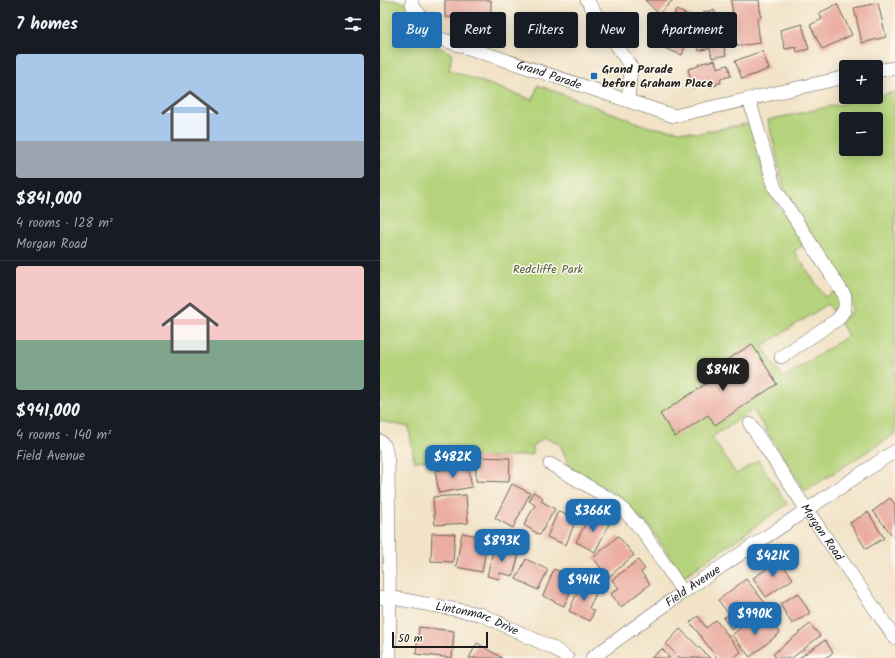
<!DOCTYPE html>
<html lang="en">
<head>
<meta charset="utf-8">
<style>
  :root { --surface:#171b24; --page:#20242c; --text:#f1f3f6; --muted:#9ea1a6; --line:#363941; --accent:#1f6fb2 }
  body { margin:0; font-family:Kalam,sans-serif; background:var(--page); color:var(--text); height:100vh; display:flex; flex-direction:column; font-size:15px; white-space:nowrap }
  * { box-sizing:border-box; margin:0 }
  p { font-size:13px; color:var(--muted) }
  .icon { flex:none; width:22px; height:22px; fill:none; stroke:currentColor; stroke-width:2; stroke-linecap:round; stroke-linejoin:round }
  .map { position:relative; flex:1; overflow:hidden }
  .details { display:flex; flex-direction:column; background:var(--surface); width:380px }
  .details>* { flex:none }
  .banner { position:absolute; left:12px; top:12px; width:380px; height:36px; display:flex; gap:8px }
  .buttons { position:absolute; left:459px; top:60px; display:grid; gap:8px }
  .buttons a { display:grid; place-items:center; width:44px; height:44px; border-radius:4px; background:var(--surface); box-shadow:0 2px 10px #0003; font-size:20px }
  .scale { position:absolute; left:12px; bottom:10px; width:96px; box-sizing:border-box; padding-left:4px; border:2px solid #1c1c1c; border-top:0; font-size:11px; line-height:14px; white-space:nowrap; color:#1c1c1c; -webkit-text-stroke:3px #fbf7ec; paint-order:stroke }
  .price { position:absolute; translate:-50% -34px; padding:0 9px; border-radius:8px; background:var(--accent); color:#fff; font-size:13px; line-height:26px; filter:drop-shadow(0 1px 2px #0008) }
  .price::after { content:''; position:absolute; left:50%; top:24px; width:12px; height:9px; margin-left:-6px; background:inherit; clip-path:polygon(0 0,100% 0,50% 100%) }
  .price.active { background:#222; color:#fff }
  ul { padding:0; list-style:none }
  li { display:grid; align-content:center; gap:8px; height:212px; padding:0 16px }
  li+li { border-top:1px solid var(--line) }
  li span { display:grid; place-items:center; height:124px; border-radius:4px; color:#555 }
  li>.icon { margin-inline-start:auto }
  span .icon { width:72px; height:72px; fill:#fffc; stroke-width:1 }
  li b { font-size:17px }
  h2 { display:flex; justify-content:space-between; align-items:center; height:48px; padding:0 16px; font-size:17px }
  .chip { padding:0 14px; border-radius:4px; background:var(--surface); box-shadow:0 2px 10px #0003; font-size:14px; line-height:36px }
  .chip.active { background:var(--accent); color:#fff }
  main { display:flex; flex:1; min-height:0 }
  .map>svg:first-child { display:block }
</style>
</head>
<body>
<main>
<section class="details">
<h2>7 homes<svg class="icon" aria-label="filters" viewBox="0 0 24 24"><path d="M4 7h16M4 17h16"/><circle cx="9" cy="7" r="2"/><circle cx="15" cy="17" r="2"/></svg></h2>
<ul>
<li><span style="background:linear-gradient(#a9c7e8 70%,#9aa5b1 0)"><svg class="icon" aria-label="home" viewBox="0 0 24 24"><path d="M3 11l9-7 9 7M6 9v11h12V9"/></svg></span><div><b>$841,000</b><p>4 rooms · 128 m²</p><p>Morgan Road</p></div></li>
<li><span style="background:linear-gradient(#f6c9c9 60%,#7fa58c 0)"><svg class="icon" aria-label="home" viewBox="0 0 24 24"><path d="M3 11l9-7 9 7M6 9v11h12V9"/></svg></span><div><b>$941,000</b><p>4 rooms · 140 m²</p><p>Field Avenue</p></div></li>
</ul>
</section>
<div class="map">
<svg width="515" height="658" viewBox="0 0 515 658">
  <rect width="100%" height="100%" fill="#fbf7ec"/>
  <filter id="ink" filterUnits="userSpaceOnUse"><feTurbulence type="fractalNoise" baseFrequency=".025" numOctaves="2"/><feDisplacementMap in="SourceGraphic" scale="8" xChannelSelector="R" yChannelSelector="G"/><feConvolveMatrix kernelMatrix="1 2 1 2 8 2 1 2 1" color-interpolation-filters="sRGB"/></filter>
  <filter id="wash" filterUnits="userSpaceOnUse"><feTurbulence type="fractalNoise" baseFrequency=".012" numOctaves="4" result="noise"/><feDisplacementMap in="SourceGraphic" scale="16" xChannelSelector="R" yChannelSelector="G"/><feGaussianBlur stdDeviation="0.9" result="paint"/><feColorMatrix in="noise" values="0 0 0 0 0 0 0 0 0 0 0 0 0 0 0 0 0 1.4 0 .05"/><feComposite in="paint" operator="in"/></filter>
  <g filter="url(#wash)">
    <rect width="100%" height="100%" fill="#f2e3c7"/>
    <path fill="#b5d37b" stroke="#68784c" fill-rule="evenodd" d="M0,0h16l16,5c4,32 14,35 40,49l-3,16 84,30 5,-15 111,42 49,6 53,-10 16,65 36,57 -9,6 31,46 10,-6 6,14 -6,9 -7,-10 -66,42 21,32 65,-42 -8,-14 13,-12 -3,-17 -65,-101 -17,-72 127,-28v342l-90,57 -52,-81 -41,27 24,37 22,-14 29,44 -104,73 -33,-50 -39,-36 -40,-21 -11,-26 -16,-6 -11,8 -1,9 -118,6 -5,-34 -29,-6zM466,119h30v30h-30z"/>
    <g id="blocks">
      <g fill="#ebada1">
        <path d="M65,0h46v18l-46,-1z"/>
        <path d="M265,0h28l-14,14z"/>
        <path d="M351,0h28l2,17 -4,1 3,25 -23,3z"/>
        <path d="M498,3l8,34 -24,6 -8,-35z"/>
        <path d="M457,4l15,31 -30,14 -12,-24 12,-6 -3,-6z"/>
        <path d="M296,10l20,8 -14,37 -20,-8z"/>
        <path d="M334,10l12,45 -14,3 -2,-10 -11,3 -2,-8 4,-2 -4,-16 7,-2 -2,-10z"/>
        <path d="M422,24l7,25 -12,3 -1,-5 -11,2 -5,-19z"/>
        <path d="M382,51l7,18 -27,10 -7,-18z"/>
        <path d="M335,60l2,8 11,-3 3,11 -11,3 1,4h-4v2l-8,2 -1,-3 -15,4 -5,-19 11,-3 -1,-2z"/>
        <path d="M372,344l25,40 -62,41 -7,-10 -33,22 -15,-23 64,-42 -5,-7z"/>
        <path d="M96,457l34,1 -1,24 -33,-1z"/>
        <path d="M88,466l4,21 -33,6 -4,-22z"/>
        <path d="M132,484l18,9 -17,35 -18,-10z"/>
        <path d="M153,492l10,6 -2,3 14,8 -15,26 -16,-10 11,-20 -6,-4z"/>
        <path d="M86,495l2,28 -33,2 -2,-28z"/>
        <path d="M510,498l5,6v35l-22,-28z"/>
        <path d="M178,511l18,8 -10,26 -19,-8z"/>
        <path d="M488,512l16,26 -18,11 -16,-26z"/>
        <path d="M210,515l19,9 -14,28 -19,-10z"/>
        <path d="M52,533l23,1 -2,28 -22,-1z"/>
        <path d="M82,533l26,5 -6,34 -26,-5z"/>
        <path d="M238,536l16,19 -30,26 -8,-9 5,-4 -8,-10z"/>
        <path d="M114,547l25,7 -6,22 -13,-3 -1,6 -12,-3z"/>
        <path d="M146,559l22,11 -10,20 -22,-11z"/>
        <path d="M258,560l7,9 -4,3 9,12 -29,23 -10,-13 8,-6 -7,-8z"/>
        <path d="M400,560l13,19 -27,18 -13,-19z"/>
        <path d="M174,569l22,10 -12,27 -21,-10z"/>
        <path d="M366,579l20,25 -34,26 -9,-12 6,-4 -11,-14z"/>
        <path d="M202,582l16,7 -9,19 5,3 -4,10 -21,-10z"/>
        <path d="M418,593l12,20 -18,11 -12,-20z"/>
        <path d="M318,616l8,12 10,-8 25,32 -8,6h-16l-27,-36z"/>
        <path d="M372,619l7,9 10,-8 11,13 -30,24 -18,-22z"/>
        <path d="M430,624l10,12 -28,22h-16l-3,-4z"/>
        <path d="M39,627l35,4 -2,27 -36,-4z"/>
        <path d="M300,629l30,29h-30l-14,-14z"/>
        <path d="M445,640l8,13 -8,5h-26z"/>
        <path d="M97,643l25,15h-33z"/>
        <path d="M282,649l8,9h-19z"/>
      </g>
    </g>
  </g>
  <g filter="url(#ink)">
    <use href="#blocks" fill-opacity="0" stroke="#676258" stroke-width="1"/>
    <g fill="none" stroke-linecap="round" stroke-linejoin="round">
      <g stroke="#676258" stroke-width="14">
        <g id="minor">
          <path id="s1" d="M32,0v5l26,33 236,78 172,-39"/>
          <path d="M207,0l44,67 -3,33"/>
          <path d="M496,71l19,-3"/>
          <path d="M369,99l26,89 70,108v13l-7,10 -57,38"/>
          <path id="s2" d="M370,424l57,86 88,128"/>
          <path d="M0,441l5,5 3,16 2,196"/>
          <path d="M170,464l67,39 25,27 41,62"/>
          <path id="s3" d="M1,598l7,-1 92,17 75,35 12,9"/>
          <path id="s4" d="M212,658l91,-66 212,-141"/>
        </g>
      </g>
      <use href="#minor" stroke="#fff" stroke-width="13"/>
    </g>
  </g>
  <rect fill="#1f6fb2" stroke="#fbf7ec" stroke-width="1.5" x="210" y="72" width="8" height="8" rx="2"/>
  <g text-anchor="middle" dominant-baseline="central" stroke-width="3" stroke-linejoin="round" paint-order="stroke">
    <g font-size="12" font-weight="bold" fill="#1c1c1c" stroke="#fbf7ec" text-anchor="start">
      <text x="222" y="69">Grand Parade<tspan x="222" dy="14">before Graham Place</tspan></text>
    </g>
    <g font-size="12" fill="#1c1c1c" stroke="#fbf7ec">
      <text stroke="none"><textPath href="#s1" startOffset="164">Grand Parade</textPath></text>
      <text stroke="none"><textPath href="#s2" startOffset="130">Morgan Road</textPath></text>
      <text stroke="none"><textPath href="#s4" startOffset="124">Field Avenue</textPath></text>
      <text stroke="none"><textPath href="#s3" startOffset="99">Lintonmarc Drive</textPath></text>
    </g>
    <g font-size="12" fill="#525c3d" stroke="#fbf7ec">
      <text x="168" y="269">Redcliffe Park</text>
    </g>
  </g>
</svg>
<div class="buttons">
<a>+</a>
<a>−</a>
</div>
<div class="scale">50 m</div>
<b class="price active" style="left:343px;top:392px">$841K</b>
<b class="price" style="left:73px;top:479px">$482K</b>
<b class="price" style="left:213px;top:533px">$366K</b>
<b class="price" style="left:122px;top:563px">$893K</b>
<b class="price" style="left:393px;top:578px">$421K</b>
<b class="price" style="left:204px;top:602px">$941K</b>
<b class="price" style="left:375px;top:636px">$990K</b>
<div class="banner">
<a class="chip active">Buy</a>
<a class="chip">Rent</a>
<a class="chip">Filters</a>
<a class="chip">New</a>
<a class="chip">Apartment</a>
</div>
</div>
</main>
</body>
</html>
